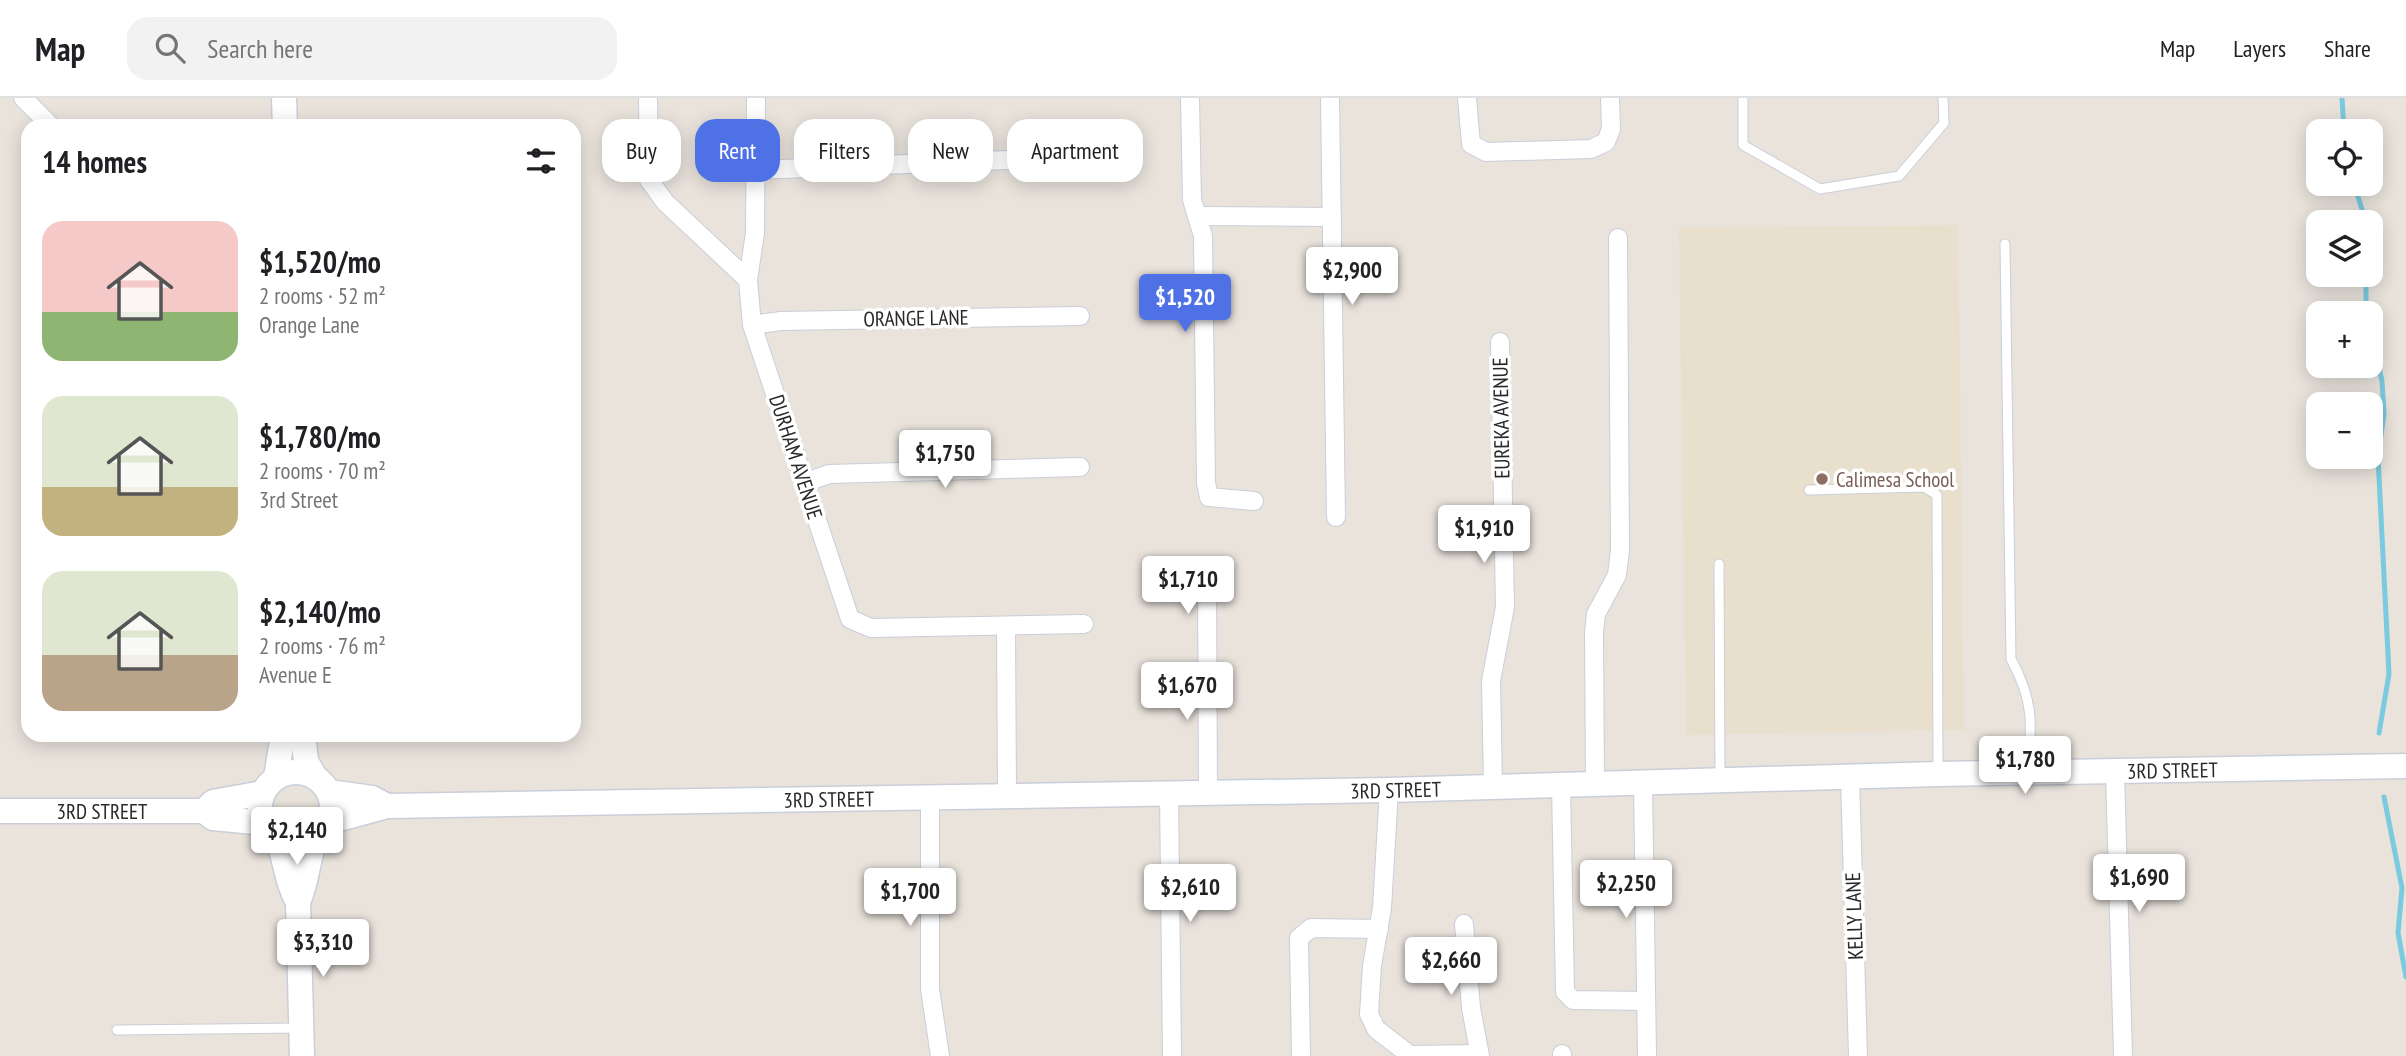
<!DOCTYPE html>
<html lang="en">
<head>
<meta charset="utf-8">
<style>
  :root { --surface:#fff; --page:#f2f2f2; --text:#202124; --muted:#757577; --line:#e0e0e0; --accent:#4e71e5 }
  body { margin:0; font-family:"PT Sans Narrow",sans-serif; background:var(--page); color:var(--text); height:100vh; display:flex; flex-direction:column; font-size:26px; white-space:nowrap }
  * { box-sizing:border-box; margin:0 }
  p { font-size:23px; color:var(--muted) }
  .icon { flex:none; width:38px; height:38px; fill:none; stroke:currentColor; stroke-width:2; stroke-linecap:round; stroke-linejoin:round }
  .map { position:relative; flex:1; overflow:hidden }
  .drawer { position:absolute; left:21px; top:21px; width:560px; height:623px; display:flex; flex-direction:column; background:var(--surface); border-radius:21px; box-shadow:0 4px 18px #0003 }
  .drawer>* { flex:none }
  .hud { position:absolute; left:602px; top:21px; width:665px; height:63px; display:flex; gap:14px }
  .fabs { position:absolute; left:2306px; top:21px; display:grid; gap:14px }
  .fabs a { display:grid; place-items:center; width:77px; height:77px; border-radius:14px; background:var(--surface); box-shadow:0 4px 18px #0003; font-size:35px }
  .price { position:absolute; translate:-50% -60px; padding:0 16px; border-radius:7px; background:#fff; color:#222; font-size:23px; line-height:46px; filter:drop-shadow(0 2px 4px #0008) }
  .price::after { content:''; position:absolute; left:50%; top:42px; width:21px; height:16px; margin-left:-10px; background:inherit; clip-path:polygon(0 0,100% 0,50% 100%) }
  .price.current { background:var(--accent); color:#fff }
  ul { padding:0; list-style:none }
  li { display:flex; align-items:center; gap:21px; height:175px; padding:0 21px }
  li span { display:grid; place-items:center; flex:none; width:196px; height:140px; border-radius:21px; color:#555 }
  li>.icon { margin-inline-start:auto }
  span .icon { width:84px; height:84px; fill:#fffc; stroke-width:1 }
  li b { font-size:30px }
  h2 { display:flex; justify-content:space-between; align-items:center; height:84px; padding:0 21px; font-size:30px }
  .tag { padding:0 24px; border-radius:21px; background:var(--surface); box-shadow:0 4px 18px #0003; font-size:24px; line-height:63px }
  .tag.current { background:var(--accent); color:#fff }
  header { display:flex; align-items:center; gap:42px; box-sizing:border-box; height:98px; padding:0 35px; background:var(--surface); border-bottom:2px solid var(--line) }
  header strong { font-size:33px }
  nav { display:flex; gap:38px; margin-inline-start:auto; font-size:24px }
  .search { width:490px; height:63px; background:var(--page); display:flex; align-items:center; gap:18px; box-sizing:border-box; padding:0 24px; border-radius:21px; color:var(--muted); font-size:26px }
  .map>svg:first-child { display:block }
</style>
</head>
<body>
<header>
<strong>Map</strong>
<div class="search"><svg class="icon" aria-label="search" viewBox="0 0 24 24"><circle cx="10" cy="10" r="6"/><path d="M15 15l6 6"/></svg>Search here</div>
<nav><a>Map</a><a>Layers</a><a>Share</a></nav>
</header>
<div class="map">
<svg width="2406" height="958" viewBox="0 0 2406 958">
  <rect width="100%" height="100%" fill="#e9e3dc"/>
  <path fill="#e9dfcd" d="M1958,127l6,505 -278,5 -7,-507z"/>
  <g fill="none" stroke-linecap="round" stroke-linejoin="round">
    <g stroke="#7acae0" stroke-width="5">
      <path d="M2342,0l2,33"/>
      <path d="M2354,86l12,38"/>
      <path d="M2366,177v38"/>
      <path d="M2371,237l11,46 2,33 -6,43 11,217 -10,59"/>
      <path d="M2384,699l18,91 -4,45 8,44"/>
    </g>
    <g stroke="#caced9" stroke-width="11">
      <g id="lane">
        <path d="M1743,0v47l77,44 79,-13 45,-53 -1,-25"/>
        <path d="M2005,146l6,415c22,40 22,65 16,110"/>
        <path d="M1809,392l115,-3 13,8 1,277"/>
        <path d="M1719,466l1,216"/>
        <path d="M117,932l183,-2"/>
      </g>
    </g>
    <g stroke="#caced9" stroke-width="20">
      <g id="street">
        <path d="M23,0l28,28"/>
        <path d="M648,0l1,82 16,22 83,78 4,45 98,294 21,9 213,-4"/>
        <path d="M1190,0l2,102 11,36 3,247 3,14 45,4"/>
        <path d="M1330,0l6,419"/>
        <path d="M1467,0l4,46 15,8 105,-3 15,-7 5,-13 -1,-31"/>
        <path d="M758,72l250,-10"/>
        <path d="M1199,118l133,1"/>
        <path d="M748,182l7,-47 1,-135"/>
        <path d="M752,227l29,-4 299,-5"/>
        <path d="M804,385l25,-9 251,-7"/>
        <path d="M1207,481l1,213"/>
        <path d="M1006,529l1,168"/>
        <path d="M2115,674l8,284"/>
        <path d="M1850,679l8,279"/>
        <path d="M1643,685l4,273"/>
        <path d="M1595,686l-1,-152 2,-18 21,-39 3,-25 -2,-312"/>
        <path d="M1561,687l4,207 8,8 73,1"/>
        <path d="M1493,689l-2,-106 14,-74 -5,-265"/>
        <path d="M1389,692l-7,118 -10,58 -3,48 7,15 35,27"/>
        <path d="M1169,695l3,263"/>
        <path d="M930,698v193l10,67"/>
        <path d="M1464,826l7,84 9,48"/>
        <path d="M1562,956v2"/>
        <path d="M1411,957l68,-1"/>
        <path d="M1301,958l-2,-118 12,-10 68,1"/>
      </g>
    </g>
    <g stroke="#caced9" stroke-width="27">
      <g id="secondary">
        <path d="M284,0l1,28"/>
        <path d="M303,637l3,26 9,16"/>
        <circle cx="296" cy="710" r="36"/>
        <path d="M276,679l7,-42"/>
        <path d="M329,694l43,6 15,8"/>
        <path id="s1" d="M0,713h204l9,7 50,5"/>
        <path d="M204,713l9,-9 50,-9"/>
        <path id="s2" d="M329,724l58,-16 1002,-16 549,-16 468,-8"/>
        <path d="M277,740c9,22 9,44 21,64"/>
        <path d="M302,958l-4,-154c10,-21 9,-43 18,-64"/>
      </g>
    </g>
    <use href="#lane" stroke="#fff" stroke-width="9"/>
    <use href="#street" stroke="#fff" stroke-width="18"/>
    <use href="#secondary" stroke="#fff" stroke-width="24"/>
  </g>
  <circle fill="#8d6e63" stroke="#fff" stroke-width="2.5" cx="1822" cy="381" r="7"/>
  <g text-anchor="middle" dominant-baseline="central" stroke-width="7" stroke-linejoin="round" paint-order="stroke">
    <g font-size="21" fill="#292929" stroke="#fff">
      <text transform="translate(916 220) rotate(-1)">ORANGE LANE</text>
      <text transform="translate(1501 320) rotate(-91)">EUREKA AVENUE</text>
      <text transform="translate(796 359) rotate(72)">DURHAM AVENUE</text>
      <text stroke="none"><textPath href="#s2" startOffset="1846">3RD STREET</textPath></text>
      <text stroke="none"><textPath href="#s2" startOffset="1069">3RD STREET</textPath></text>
      <text stroke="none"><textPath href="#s2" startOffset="502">3RD STREET</textPath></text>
      <text stroke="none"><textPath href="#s1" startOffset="102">3RD STREET</textPath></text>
      <text transform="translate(1854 818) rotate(-92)">KELLY LANE</text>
    </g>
    <g font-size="21" fill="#785e54" stroke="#fff" text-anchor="start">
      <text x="1836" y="381">Calimesa School</text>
    </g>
  </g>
</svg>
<div class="fabs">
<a><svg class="icon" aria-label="locate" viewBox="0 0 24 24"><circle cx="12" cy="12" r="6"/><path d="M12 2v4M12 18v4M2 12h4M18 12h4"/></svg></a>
<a><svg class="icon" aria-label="layers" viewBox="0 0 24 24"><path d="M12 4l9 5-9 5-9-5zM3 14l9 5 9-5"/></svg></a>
<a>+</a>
<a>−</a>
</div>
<b class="price" style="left:1352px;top:209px">$2,900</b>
<b class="price current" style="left:1185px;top:236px">$1,520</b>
<b class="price" style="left:945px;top:392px">$1,750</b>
<b class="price" style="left:1484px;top:467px">$1,910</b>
<b class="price" style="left:1188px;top:518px">$1,710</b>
<b class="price" style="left:1187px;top:624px">$1,670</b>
<b class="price" style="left:2025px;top:698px">$1,780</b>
<b class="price" style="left:297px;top:769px">$2,140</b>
<b class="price" style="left:2139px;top:816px">$1,690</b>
<b class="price" style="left:1626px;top:822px">$2,250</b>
<b class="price" style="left:1190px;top:826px">$2,610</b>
<b class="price" style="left:910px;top:830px">$1,700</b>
<b class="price" style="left:323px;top:881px">$3,310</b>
<b class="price" style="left:1451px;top:899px">$2,660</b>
<div class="hud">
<a class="tag">Buy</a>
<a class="tag current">Rent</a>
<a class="tag">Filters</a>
<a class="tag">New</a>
<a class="tag">Apartment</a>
</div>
<section class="drawer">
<h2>14 homes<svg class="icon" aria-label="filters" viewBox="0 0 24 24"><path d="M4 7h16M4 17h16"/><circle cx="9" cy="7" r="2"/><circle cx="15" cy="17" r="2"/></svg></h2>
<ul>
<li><span style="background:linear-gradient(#f6c9c9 65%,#8fb573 0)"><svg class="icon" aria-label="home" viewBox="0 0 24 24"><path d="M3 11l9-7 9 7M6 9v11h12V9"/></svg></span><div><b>$1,520/mo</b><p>2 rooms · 52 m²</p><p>Orange Lane</p></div></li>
<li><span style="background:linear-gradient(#dfe7d0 65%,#c2b280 0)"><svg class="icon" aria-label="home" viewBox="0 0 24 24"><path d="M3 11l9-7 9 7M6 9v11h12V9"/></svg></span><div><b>$1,780/mo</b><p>2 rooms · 70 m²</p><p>3rd Street</p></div></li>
<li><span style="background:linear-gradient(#dfe7d0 60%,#b9a48a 0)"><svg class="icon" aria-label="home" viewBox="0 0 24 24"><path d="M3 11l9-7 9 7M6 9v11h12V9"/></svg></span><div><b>$2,140/mo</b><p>2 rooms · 76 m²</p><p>Avenue E</p></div></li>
</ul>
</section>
</div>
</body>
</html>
